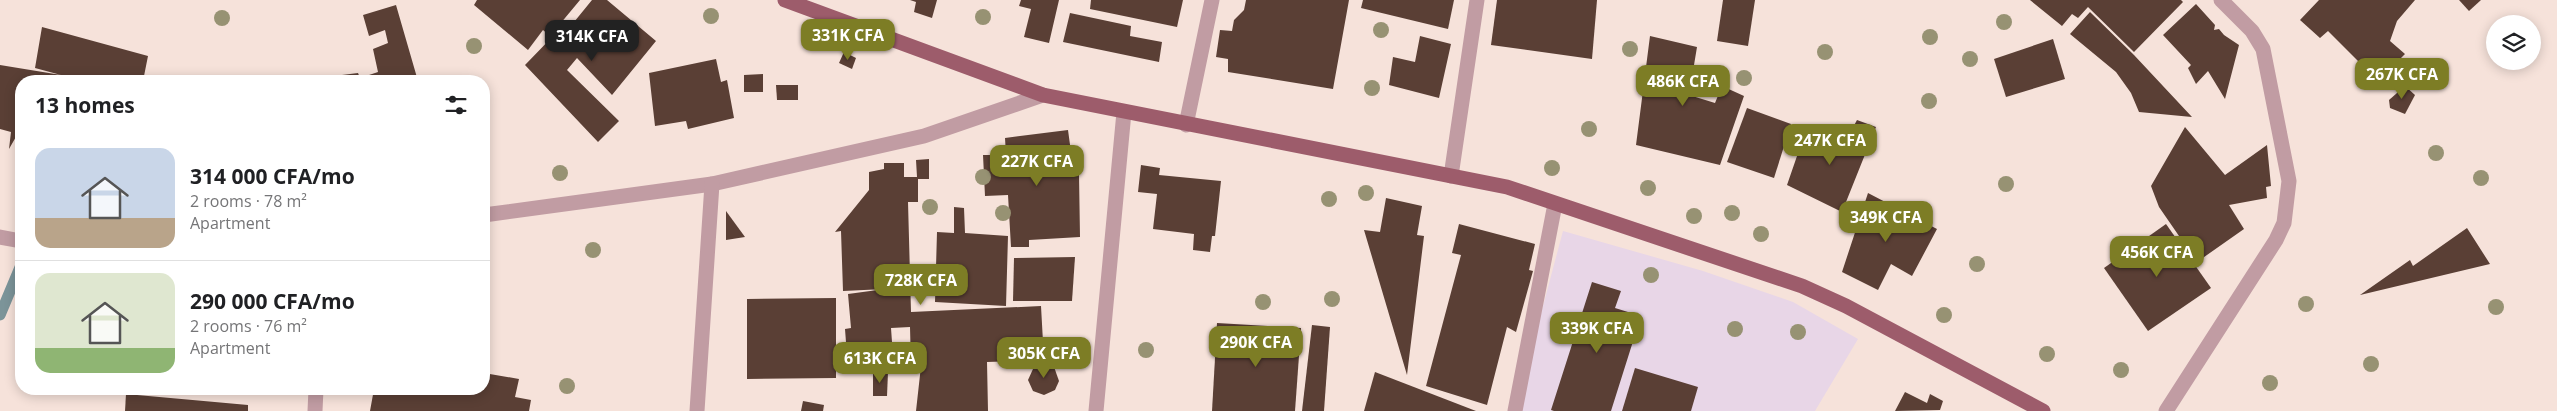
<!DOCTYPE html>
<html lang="en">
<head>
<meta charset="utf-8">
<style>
  :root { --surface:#fff; --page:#f6f6f6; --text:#202124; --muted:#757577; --line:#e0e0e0; --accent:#7d7d25 }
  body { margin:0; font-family:"Open Sans",sans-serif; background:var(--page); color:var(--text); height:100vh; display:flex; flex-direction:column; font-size:19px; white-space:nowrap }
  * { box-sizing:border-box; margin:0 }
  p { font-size:16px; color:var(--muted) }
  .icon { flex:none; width:28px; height:28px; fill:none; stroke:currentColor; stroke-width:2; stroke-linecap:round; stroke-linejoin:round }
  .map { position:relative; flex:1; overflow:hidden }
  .details { position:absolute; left:15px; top:75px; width:475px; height:320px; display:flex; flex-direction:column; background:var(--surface); border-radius:20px; box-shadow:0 2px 12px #0003 }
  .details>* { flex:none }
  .fabs { position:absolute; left:2486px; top:15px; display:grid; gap:10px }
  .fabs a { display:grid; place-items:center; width:55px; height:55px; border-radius:50%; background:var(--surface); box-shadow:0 2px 12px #0003; font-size:25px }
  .price { position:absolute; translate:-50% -42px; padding:0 11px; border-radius:10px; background:var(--accent); color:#fff; font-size:16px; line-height:32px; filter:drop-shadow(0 1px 2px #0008) }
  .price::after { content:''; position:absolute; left:50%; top:30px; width:15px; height:11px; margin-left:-8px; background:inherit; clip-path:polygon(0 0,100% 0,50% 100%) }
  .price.selected { background:#222; color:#fff }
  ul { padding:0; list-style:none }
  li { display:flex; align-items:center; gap:15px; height:125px; padding:0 20px }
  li+li { border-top:1px solid var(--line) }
  li span { display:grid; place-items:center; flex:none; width:140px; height:100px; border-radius:15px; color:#555 }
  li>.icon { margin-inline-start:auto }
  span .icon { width:60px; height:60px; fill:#fffc; stroke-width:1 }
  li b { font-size:21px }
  h2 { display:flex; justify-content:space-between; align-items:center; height:60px; padding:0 20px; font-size:21px }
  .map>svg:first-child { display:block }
</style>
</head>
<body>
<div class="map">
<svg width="2557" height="411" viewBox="0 0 2557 411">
  <rect width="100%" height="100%" fill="#f6e2da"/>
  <path fill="#e8d6e7" d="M1563,231l140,40 90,31 65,37 -43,72h-300z"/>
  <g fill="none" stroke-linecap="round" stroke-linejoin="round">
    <path stroke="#7c9499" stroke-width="11" d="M0,315l21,-50"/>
  </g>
  <g fill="#5a3f35">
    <path d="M477,0h103l-30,36 -7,-6 -15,20 -54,-45z"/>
    <path d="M592,0h15l49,41 -44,54 -35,-37 -10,12 52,51 -21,21 -73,-77 32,-33 4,6z"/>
    <path d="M910,0h27l-5,18 -18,-6 2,-10z"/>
    <path d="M1021,0h38l-10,43 -25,-6 7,-28 -12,-3z"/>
    <path d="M1091,0h92l-6,27 -87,-18z"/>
    <path d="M1246,0h103l-16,89 -105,-17v-13l-12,-2 4,-27 12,1 2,-11 10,-10z"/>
    <path d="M1363,0h91l-6,29 -87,-21z"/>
    <path d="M1497,0h100l-5,59 -101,-14z"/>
    <path d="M1723,0h32l-7,46 -31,-5z"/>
    <path d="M2030,0h151l2,2 -49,50 -46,-45 -10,11 -6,-4 -10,12z"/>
    <path d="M2319,0h96l-18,21 -7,20 15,13 -20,20 -12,-13 -8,7 -37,-37 -8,7 -20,-18z"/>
    <path d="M2459,0h22l-12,11z"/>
    <path d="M2196,4l19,21 -1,5 5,-1 5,6 15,10 -14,54 -17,-28 -12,13 -8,-16 3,-3 -28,-30z"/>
    <path d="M396,5l22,76h-75l-1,-6 16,-2 2,5 18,-6 -5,-23 15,-6 -3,-13 -16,6 -6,-21z"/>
    <path d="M2090,12l44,43 58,62 -53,-5 -8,-19 -15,-21 -46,-38z"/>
    <path d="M1070,13l61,13 -1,10 32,6 -3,20 -96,-20z"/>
    <path d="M42,27l106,29 -5,25h-78l-1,-5 -1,5h-42v47l-12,21 2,-17 -11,-3v-64l61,10 -26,-7z"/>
    <path d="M1420,36l31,8 -12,54 -50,-13 4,-28 22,5z"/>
    <path d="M1650,36l47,11 -8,48 26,8 7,-17 22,10 -24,69 -84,-20z"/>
    <path d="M2053,39l12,40 -59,18 -12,-38z"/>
    <path d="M844,52l12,6 -4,11 -13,-6z"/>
    <path d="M716,59l5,23 6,-2 7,38 -46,11 -2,-8 -31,5 -6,-53z"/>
    <path d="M763,74v18h-19v-17z"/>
    <path d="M776,85h22v15h-21z"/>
    <path d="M2405,86l10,9 -10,19 -15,-6 -1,-8z"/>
    <path d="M1747,108l44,16 -17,54 -47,-16z"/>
    <path d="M1857,120l19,7 -34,85 -55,-27 19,-55 37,16z"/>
    <path d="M2185,127l40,48 42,-30 4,41 -5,1 1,11 -38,7 15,24 -47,33 -38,-55 -8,-21z"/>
    <path d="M1068,130l6,44h5l1,63 -51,3v7h-18l-3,-52 -23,1 -2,-41h23l-1,-17z"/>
    <path d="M929,159v20h-11v23h-10l3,110 130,-6 3,54 -57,2 1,49h-72l5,-45h-10l-1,-39 -19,1 2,28 11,-1 1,11 -57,3 -3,-40 6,-1 -3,-34 37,-5 -42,2 -2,-60 -6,1 34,-42v-18l15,-3v-6h20v14h13l-1,-17z"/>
    <path d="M1141,165l19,3 -1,7 62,6 -6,55h-3l-2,16 -17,-2 1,-16 -41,-5 4,-35 -19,-2z"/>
    <path d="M1868,193l69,36 -25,47 -21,-12 -13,26 -36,-18z"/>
    <path d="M1386,198l36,8 -5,29 7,1 -17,139 -43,-145 16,2z"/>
    <path d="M954,207l10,1 1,25 43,3 -2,70 -71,-4 2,-70 17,1z"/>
    <path d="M726,211l19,26 -19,3z"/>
    <path d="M1459,224l76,20 -6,26 4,1 -17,61 -9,-5 -20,78 -61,-19 35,-131 -9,-2z"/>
    <path d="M2166,224l45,64 -63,43 -44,-63z"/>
    <path d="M2467,228l23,36 -130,31 50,-35 3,6z"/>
    <path d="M1075,257l-3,44h-59l1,-43z"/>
    <path d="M1592,282l29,9 -6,17 26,8 -30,95h-57l-3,-1z"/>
    <path d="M836,298v80l-89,1v-80z"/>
    <path d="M1217,323l84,5 -6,83h-83z"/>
    <path d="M1312,325l18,2 -6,84h-22z"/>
    <path d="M1044,363l9,1 6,17 -4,9 -11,5 -11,-4 -5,-11 5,-11z"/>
    <path d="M1635,368l63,19 -7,24h-69z"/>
    <path d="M873,371l15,1 -1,24h-14z"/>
    <path d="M1375,372l101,39h-112z"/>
    <path d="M484,373l35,6 -4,18 16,3 -2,11h-159l4,-22h110z"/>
    <path d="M1905,392l22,11 3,-9 13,7 -3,9 -45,1z"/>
    <path d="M126,394l122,11v6h-123z"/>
    <path d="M803,401l21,4 -1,6h-22z"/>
  </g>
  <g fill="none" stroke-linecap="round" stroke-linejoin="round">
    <g stroke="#c19ca3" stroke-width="15">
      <path d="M1186,125l26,-125"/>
      <path d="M1451,176l26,-176"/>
      <path d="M484,215l228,-31 212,-48 119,-41"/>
      <path d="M0,237l21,4"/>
      <path d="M315,411l1,-22"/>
      <path d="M697,411l15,-227"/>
      <path d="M1096,411l28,-299"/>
      <path d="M1515,411l40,-207"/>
      <path d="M2166,411l110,-171 8,-17 5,-42 -26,-132 -11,-18 -31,-31"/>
    </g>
    <path stroke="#9d5c6b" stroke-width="15" d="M785,0l258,95 464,92 295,99 44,20 197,105"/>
  </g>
  <g fill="#979273">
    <circle cx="711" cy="16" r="8"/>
    <circle cx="983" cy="17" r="8"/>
    <circle cx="222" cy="18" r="8"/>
    <circle cx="2004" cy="22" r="8"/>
    <circle cx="1381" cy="30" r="8"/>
    <circle cx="1930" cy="37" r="8"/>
    <circle cx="474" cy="46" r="8"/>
    <circle cx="1630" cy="49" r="8"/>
    <circle cx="1825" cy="52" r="8"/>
    <circle cx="1970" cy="59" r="8"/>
    <circle cx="1744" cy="78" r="8"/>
    <circle cx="2437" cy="79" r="8"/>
    <circle cx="1372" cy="88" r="8"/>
    <circle cx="1929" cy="101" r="8"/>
    <circle cx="1589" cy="129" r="8"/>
    <circle cx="2436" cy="153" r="8"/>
    <circle cx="1552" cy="168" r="8"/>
    <circle cx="560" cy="173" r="8"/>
    <circle cx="983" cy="177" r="8"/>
    <circle cx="2481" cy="178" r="8"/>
    <circle cx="2006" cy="184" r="8"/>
    <circle cx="1648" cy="188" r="8"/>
    <circle cx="1366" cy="193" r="8"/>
    <circle cx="1329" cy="199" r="8"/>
    <circle cx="930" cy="207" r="8"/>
    <circle cx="1003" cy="213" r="8"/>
    <circle cx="1732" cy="213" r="8"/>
    <circle cx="1878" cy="214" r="8"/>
    <circle cx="1694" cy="216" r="8"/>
    <circle cx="1761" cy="234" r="8"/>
    <circle cx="593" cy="250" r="8"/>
    <circle cx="1977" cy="264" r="8"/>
    <circle cx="1651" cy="275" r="8"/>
    <circle cx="1332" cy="299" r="8"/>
    <circle cx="1263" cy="302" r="8"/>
    <circle cx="2306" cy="304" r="8"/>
    <circle cx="2496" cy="307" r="8"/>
    <circle cx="1944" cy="315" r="8"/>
    <circle cx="1735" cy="329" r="8"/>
    <circle cx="1798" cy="332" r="8"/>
    <circle cx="1146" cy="350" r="8"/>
    <circle cx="2047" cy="354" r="8"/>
    <circle cx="2371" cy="364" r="8"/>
    <circle cx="2121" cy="370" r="8"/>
    <circle cx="2270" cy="383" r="8"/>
    <circle cx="567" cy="386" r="8"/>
  </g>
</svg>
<div class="fabs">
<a><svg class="icon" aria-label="layers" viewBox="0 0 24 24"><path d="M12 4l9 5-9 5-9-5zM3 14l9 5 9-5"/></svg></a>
</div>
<b class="price" style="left:848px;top:61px">331K CFA</b>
<b class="price selected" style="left:592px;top:62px">314K CFA</b>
<b class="price" style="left:2402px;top:100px">267K CFA</b>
<b class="price" style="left:1683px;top:107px">486K CFA</b>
<b class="price" style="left:1830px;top:166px">247K CFA</b>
<b class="price" style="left:1037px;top:187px">227K CFA</b>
<b class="price" style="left:1886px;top:243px">349K CFA</b>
<b class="price" style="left:2157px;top:278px">456K CFA</b>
<b class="price" style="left:921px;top:306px">728K CFA</b>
<b class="price" style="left:1597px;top:354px">339K CFA</b>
<b class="price" style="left:1256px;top:368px">290K CFA</b>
<b class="price" style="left:1044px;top:379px">305K CFA</b>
<b class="price" style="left:880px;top:384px">613K CFA</b>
<section class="details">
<h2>13 homes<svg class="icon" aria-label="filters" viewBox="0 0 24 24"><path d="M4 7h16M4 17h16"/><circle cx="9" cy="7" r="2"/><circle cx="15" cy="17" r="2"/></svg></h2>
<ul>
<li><span style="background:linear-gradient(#c9d6e8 70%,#b9a48a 0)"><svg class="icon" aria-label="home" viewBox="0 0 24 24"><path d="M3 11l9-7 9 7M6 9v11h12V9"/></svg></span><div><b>314 000 CFA/mo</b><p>2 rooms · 78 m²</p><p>Apartment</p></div></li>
<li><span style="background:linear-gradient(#dfe7d0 75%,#8fb573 0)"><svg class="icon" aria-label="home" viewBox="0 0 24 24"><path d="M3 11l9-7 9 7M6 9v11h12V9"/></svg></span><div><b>290 000 CFA/mo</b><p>2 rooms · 76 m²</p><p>Apartment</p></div></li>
</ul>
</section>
</div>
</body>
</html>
